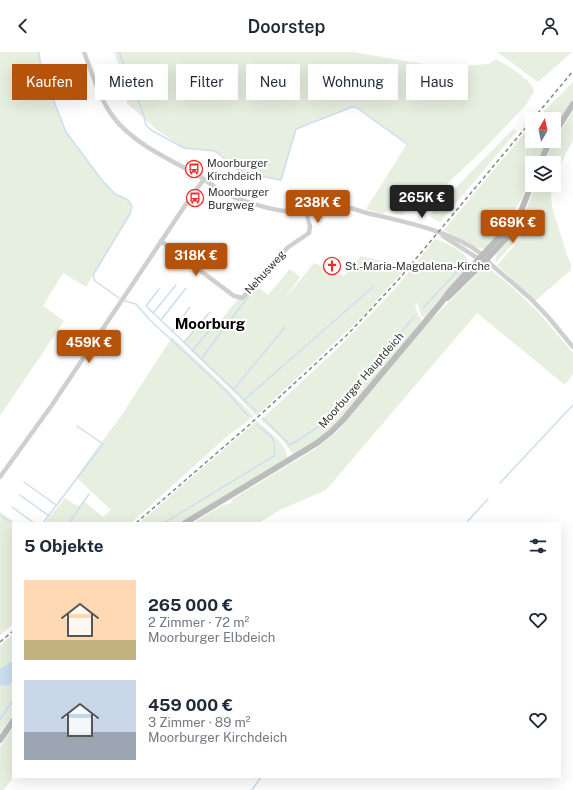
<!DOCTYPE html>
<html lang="de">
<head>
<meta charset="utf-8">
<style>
  :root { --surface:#fff; --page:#f2f2f3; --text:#1f2937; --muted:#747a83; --accent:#b45309 }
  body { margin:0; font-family:"Public Sans",sans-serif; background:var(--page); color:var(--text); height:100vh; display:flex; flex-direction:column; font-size:15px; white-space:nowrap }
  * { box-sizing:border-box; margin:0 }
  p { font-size:13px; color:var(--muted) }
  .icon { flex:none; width:22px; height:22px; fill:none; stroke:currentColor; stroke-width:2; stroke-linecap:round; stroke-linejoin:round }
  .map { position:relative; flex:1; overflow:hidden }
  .side { position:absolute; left:12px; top:470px; width:549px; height:256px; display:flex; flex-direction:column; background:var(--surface); border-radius:0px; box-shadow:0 4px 16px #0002 }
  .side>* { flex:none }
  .banner { position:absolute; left:12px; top:12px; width:549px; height:36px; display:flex; gap:8px }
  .needle { width:26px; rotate:9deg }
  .tools { position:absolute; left:525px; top:60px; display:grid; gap:8px }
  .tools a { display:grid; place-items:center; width:36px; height:36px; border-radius:0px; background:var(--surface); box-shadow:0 4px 16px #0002; font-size:20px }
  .price { position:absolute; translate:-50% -34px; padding:0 9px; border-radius:4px; background:var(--accent); color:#fff; font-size:13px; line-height:26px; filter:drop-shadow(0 1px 2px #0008) }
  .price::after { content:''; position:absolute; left:50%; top:24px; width:12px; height:9px; margin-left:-6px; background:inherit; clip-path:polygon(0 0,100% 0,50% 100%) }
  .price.on { background:#222; color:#fff }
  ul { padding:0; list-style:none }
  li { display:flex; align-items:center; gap:12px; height:100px; padding:0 12px }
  li span { display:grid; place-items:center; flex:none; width:112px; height:80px; border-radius:0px; color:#555 }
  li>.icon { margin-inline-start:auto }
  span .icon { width:48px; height:48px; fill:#fffc; stroke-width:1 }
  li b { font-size:17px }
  h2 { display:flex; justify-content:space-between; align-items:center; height:48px; padding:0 12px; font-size:17px }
  .tag { padding:0 14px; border-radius:0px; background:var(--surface); box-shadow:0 4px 16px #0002; font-size:14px; line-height:36px }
  .tag.on { background:var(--accent); color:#fff }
  header { display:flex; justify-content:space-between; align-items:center; height:52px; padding:0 12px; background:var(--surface); font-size:18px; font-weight:600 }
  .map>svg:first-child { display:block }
</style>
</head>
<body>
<header><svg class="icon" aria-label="back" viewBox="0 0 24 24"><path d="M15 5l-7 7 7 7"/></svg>Doorstep<svg class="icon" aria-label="person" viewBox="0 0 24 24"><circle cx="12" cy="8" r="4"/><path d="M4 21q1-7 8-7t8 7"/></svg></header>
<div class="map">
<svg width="573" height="738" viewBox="0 0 573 738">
  <rect width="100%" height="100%" fill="#fff"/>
  <g fill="#e7efe0">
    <path d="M0,0h39l1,9 10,30 16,41 35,47 14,15 13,6 4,6 -2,8 -44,73 -23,-14 -20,33 21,15 -64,95z"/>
    <path d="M114,0h239l88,15 48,-3 7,-5c10,6 37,21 38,33l-9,14 -42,44 -51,48 -15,10 -10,2 -5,5 -15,-4 -4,3 -17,-5 41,-65 -50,-36 -5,-1 -56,22 -15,51 -37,-7 -7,-4 -22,-18 -31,-3 -27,-18 -30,-27 -3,-23z"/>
    <path d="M497,0h75l-34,30z"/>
    <path d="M573,30v18l-19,29v-10h-18z"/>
    <path d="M573,59v29l-8,15 -11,27v-19h-10l10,-21z"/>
    <path d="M532,72v17h6l5,4v5l-6,13h-5v13l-11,24 -16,25 -19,22 -4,2 -6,-2 -32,-17z"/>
    <path d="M514,76l3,3 -77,91 -11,-6 37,-39z"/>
    <path d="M536,133h17l-2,11 1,11 15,48 4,9v6l-36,31 -38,-36 20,-22 17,-26 -2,-2c-10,18 -22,33 -36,47l-1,-2 2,-6 22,-27z"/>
    <path d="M435,187c13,5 30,11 35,25l-45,54 -4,-3 -4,-12 -2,1 2,8 5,9 -85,103 -15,13 -28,17 -2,-1 -11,-15 -20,-18 76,-71 59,-61z"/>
    <path d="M361,204l25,6 16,10 -41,46 -105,98 -18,-20 -55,-53 21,-25 11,9 24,-29 16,-13 13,10 22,-26 10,8 -16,23 30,-37 30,13z"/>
    <path d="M482,217h6l4,2 13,10 33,31 35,41v21l-8,11 -88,-72 -151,177 -48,21 -19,12h-66l26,-16 14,-5 -2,-2 84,-51 22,-17 93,-111z"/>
    <path d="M173,286l50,47 31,31 -29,22 -94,85h-86l20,-25 12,8 8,-4 18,15 8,-7 -35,-33 45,-61 50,-77z"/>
    <path d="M257,369c9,8 32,25 30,37l-107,65h-41z"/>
    <path d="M0,460l16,11h-3v101l-13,11z"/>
    <path d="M13,582v81l-13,18v-87z"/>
    <path d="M13,676v49l-9,13h-4v-43z"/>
  </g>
  <path fill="#cbdff0" d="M11,610h1l1,19 -4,4 -7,1 -2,-2v-15z"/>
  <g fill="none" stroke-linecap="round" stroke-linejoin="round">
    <g stroke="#cbdff0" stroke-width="1.5">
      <path d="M39,0l1,9 10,30 16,41 35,47 14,15 13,6 4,6 -2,8 -37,61 2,6 24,17"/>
      <path d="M119,0l24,61 3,12 5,5 33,18 31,3 22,18 7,4 37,7 15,-51 56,-22 5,1 50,36"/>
      <path d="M159,237l-13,17 110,105"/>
      <path d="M125,249l11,3 14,16 77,72 21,24"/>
      <path d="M423,256l41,-44"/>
      <path d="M153,261l23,-28"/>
      <path d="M161,268l25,-32"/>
      <path d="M172,280l18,-25"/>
      <path d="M184,290l26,-30"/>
      <path d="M192,299l26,-31"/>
      <path d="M201,307l53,-70"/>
      <path d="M233,338l52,-63"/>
      <path d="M244,348l130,-114"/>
      <path d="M263,366l27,27 33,-21 91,-107"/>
      <path d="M24,430l32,23"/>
      <path d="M500,431l73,-78"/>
      <path d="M20,443l29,21"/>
      <path d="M12,455l22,16"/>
      <path d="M0,463l13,9"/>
      <path d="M43,471l60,-79 -26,-18"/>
      <path d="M69,471l20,-29"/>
      <path d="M164,471l110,-67c3,-20 -3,-19 -17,-31"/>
      <path d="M466,471l22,-24"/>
      <path d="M0,667l13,-19"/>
      <path d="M252,738l9,-13"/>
    </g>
    <g stroke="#cfcfcf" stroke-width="4.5">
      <path d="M84,0c8,21 16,48 30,66 21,27 58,42 87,59 9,6 16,13 25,17 16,7 42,15 58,17 15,1 27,-8 42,-7 13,0 28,5 41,9 37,9 86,18 116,42"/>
      <path d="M443,184l36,23"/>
      <path d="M161,189l73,55 8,2 13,-13 32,-37 22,-15 1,-7 -5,-18"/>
      <path d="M486,208l45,39 18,19 24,29"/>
      <path d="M0,425l52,-72 132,-198 20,-28"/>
    </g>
    <g stroke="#bcbcbc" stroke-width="6">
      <path d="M554,82l19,-30"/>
      <path d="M540,111l10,-22"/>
      <path d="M447,246l39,-38 25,-27 5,-9 16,-41"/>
      <path d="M185,471l132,-80 14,-11 12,-12 98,-117 8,-11 71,-78"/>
      <path d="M0,688l13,-19"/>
    </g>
    <g stroke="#878787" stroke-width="1.5" stroke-dasharray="4 3" stroke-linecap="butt">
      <path d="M533,67l40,-48"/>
      <path d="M136,471l112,-97 100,-92 51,-55 133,-159"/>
      <path d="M0,590l13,-11"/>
    </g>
  </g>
  <defs>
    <g id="bus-ring" transform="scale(0.9)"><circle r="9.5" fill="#fff" stroke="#f32c2b" stroke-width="1.5"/><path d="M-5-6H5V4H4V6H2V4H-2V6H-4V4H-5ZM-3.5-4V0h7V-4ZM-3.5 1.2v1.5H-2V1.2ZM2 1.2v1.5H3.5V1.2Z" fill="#f32c2b"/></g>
    <g id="church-ring" transform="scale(0.9)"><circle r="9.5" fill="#fff" stroke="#f32c2b" stroke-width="1.5"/><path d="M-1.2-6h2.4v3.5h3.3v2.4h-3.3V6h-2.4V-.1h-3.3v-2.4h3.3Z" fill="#f32c2b"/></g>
  </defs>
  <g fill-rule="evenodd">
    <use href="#bus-ring" x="194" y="117"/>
    <use href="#bus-ring" x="195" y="146"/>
    <use href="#church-ring" x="332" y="214"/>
  </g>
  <g text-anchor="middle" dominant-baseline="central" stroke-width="4" stroke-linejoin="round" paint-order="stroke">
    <g font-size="11" fill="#323232" stroke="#fff" text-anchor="start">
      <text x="207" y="111">Moorburger<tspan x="207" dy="13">Kirchdeich</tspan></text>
      <text x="208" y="140">Moorburger<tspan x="208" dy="13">Burgweg</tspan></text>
      <text x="345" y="214">St.-Maria-Magdalena-Kirche</text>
    </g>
    <g font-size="11" fill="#323232" stroke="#fff">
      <text transform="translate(265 220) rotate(-48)">Nehusweg</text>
      <text transform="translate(361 328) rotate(-49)">Moorburger Hauptdeich</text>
    </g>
    <g font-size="15" font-weight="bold" fill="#000" stroke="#fff">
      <text x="210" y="271">Moorburg</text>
    </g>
  </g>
</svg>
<div class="tools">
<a><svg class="needle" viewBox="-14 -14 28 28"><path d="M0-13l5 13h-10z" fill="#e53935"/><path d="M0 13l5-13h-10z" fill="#747a83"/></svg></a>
<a><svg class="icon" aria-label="layers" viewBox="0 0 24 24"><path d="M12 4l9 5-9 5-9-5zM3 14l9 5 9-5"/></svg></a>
</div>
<b class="price on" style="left:422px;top:167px">265K €</b>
<b class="price" style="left:318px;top:172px">238K €</b>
<b class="price" style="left:513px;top:192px">669K €</b>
<b class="price" style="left:196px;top:225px">318K €</b>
<b class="price" style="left:89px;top:312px">459K €</b>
<div class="banner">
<a class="tag on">Kaufen</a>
<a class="tag">Mieten</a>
<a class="tag">Filter</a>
<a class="tag">Neu</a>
<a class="tag">Wohnung</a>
<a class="tag">Haus</a>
</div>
<section class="side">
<h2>5 Objekte<svg class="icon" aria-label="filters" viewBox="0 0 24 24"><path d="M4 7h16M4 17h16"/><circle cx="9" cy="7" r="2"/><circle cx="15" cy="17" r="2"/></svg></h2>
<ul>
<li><span style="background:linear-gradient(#ffd9b3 75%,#c2b280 0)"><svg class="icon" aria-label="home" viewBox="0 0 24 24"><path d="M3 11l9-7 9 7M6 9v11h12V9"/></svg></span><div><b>265 000 €</b><p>2 Zimmer · 72 m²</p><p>Moorburger Elbdeich</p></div><svg class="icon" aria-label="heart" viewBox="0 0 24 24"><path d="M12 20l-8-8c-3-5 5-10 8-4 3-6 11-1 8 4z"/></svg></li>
<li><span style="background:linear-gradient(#c9d6e8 65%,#9aa5b1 0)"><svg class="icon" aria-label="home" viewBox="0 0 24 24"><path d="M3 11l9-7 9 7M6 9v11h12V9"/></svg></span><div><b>459 000 €</b><p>3 Zimmer · 89 m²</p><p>Moorburger Kirchdeich</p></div><svg class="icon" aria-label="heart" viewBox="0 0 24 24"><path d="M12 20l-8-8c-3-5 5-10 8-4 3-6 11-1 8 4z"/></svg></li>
</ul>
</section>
</div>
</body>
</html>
